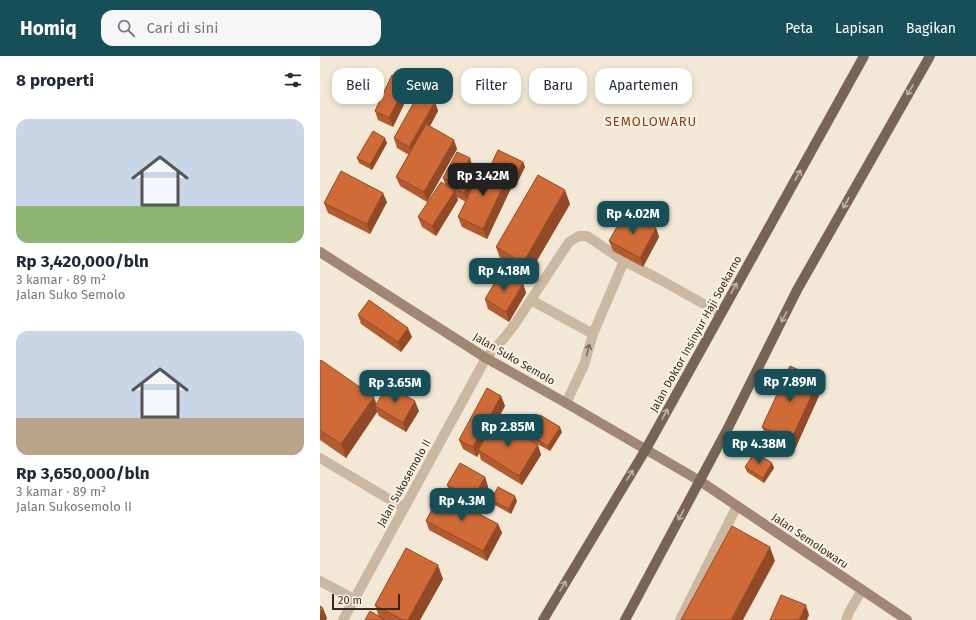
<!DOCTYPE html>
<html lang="id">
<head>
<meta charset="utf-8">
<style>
  :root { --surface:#fff; --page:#f6f6f7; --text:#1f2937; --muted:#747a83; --accent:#174f59 }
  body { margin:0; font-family:"Fira Sans",sans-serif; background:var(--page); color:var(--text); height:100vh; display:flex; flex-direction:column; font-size:15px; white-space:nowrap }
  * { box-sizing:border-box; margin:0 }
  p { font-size:13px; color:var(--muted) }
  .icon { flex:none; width:22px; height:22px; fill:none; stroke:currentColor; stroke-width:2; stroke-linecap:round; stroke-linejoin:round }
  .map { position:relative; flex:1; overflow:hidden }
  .panel { display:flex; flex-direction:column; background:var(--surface); width:320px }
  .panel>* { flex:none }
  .top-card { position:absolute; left:12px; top:12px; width:380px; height:36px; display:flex; gap:8px }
  .scale { position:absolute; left:12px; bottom:10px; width:68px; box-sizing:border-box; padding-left:4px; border:2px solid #352b25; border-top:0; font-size:11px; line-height:14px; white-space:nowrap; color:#352b25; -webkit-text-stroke:3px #faf2e2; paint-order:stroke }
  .price { position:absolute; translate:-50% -34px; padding:0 9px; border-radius:8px; background:var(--accent); color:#fff; font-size:13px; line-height:26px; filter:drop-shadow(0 1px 2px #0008) }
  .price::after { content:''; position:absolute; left:50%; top:24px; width:12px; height:9px; margin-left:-6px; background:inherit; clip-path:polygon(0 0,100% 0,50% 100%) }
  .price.current { background:#222; color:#fff }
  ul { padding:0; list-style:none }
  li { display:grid; align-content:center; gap:8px; height:212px; padding:0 16px }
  li span { display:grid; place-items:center; height:124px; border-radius:12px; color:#555 }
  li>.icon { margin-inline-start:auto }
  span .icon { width:72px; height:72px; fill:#fffc; stroke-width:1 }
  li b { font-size:17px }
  h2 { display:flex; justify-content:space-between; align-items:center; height:48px; padding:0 16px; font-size:17px }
  .pill { padding:0 14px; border-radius:12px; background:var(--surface); box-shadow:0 2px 6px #0003; font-size:14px; line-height:36px }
  .pill.current { background:var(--accent); color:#fff }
  header { display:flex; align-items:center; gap:24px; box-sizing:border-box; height:56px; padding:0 20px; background:var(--accent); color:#fff }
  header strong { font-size:19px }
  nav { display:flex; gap:22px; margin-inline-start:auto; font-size:14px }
  .search { width:280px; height:36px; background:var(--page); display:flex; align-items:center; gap:10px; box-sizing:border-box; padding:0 14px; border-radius:12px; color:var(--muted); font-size:15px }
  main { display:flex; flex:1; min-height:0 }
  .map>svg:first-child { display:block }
</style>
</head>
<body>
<header>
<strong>Homiq</strong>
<div class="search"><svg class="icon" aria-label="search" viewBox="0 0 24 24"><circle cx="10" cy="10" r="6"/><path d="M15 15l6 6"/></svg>Cari di sini</div>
<nav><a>Peta</a><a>Lapisan</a><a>Bagikan</a></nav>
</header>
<main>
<section class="panel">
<h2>8 properti<svg class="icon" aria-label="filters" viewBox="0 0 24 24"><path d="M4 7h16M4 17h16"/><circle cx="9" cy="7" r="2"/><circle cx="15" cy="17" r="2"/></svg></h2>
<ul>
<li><span style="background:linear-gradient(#c9d6e8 70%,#8fb573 0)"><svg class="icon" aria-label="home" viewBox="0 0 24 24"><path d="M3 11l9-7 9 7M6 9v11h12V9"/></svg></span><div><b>Rp 3,420,000/bln</b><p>3 kamar · 89 m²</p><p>Jalan Suko Semolo</p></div></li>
<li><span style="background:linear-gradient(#c9d6e8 70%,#b9a48a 0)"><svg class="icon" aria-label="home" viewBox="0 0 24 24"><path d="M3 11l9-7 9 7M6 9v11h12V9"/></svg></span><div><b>Rp 3,650,000/bln</b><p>3 kamar · 89 m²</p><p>Jalan Sukosemolo II</p></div></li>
</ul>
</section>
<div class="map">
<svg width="656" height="564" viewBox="0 0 656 564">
  <rect width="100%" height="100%" fill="#f3e8d6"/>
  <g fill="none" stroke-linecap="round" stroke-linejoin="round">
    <g stroke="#cbb8a1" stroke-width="10">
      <path d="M211,244l62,34"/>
      <path d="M166,302l19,-21 10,-13 54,-82 10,-6h8l37,25 35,18 61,34"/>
      <path d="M246,347l18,-38 9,-31 31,-73"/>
    </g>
    <g stroke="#cbb8a1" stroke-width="10">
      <path d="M0,402l84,50"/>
      <path d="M0,525l34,18"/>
      <path d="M23,564l143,-262"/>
      <path d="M360,564l57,-114"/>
      <path d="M526,564l3,-8 13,-22"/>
    </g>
    <path stroke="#9f8773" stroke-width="10" d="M0,196l166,106 80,45 134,78 207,139"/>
    <g stroke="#786454" stroke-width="10">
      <path d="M223,564l103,-171 218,-393"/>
      <path d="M305,564l104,-194 68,-136 133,-234"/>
    </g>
  </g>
  <g fill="#b35b2f">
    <path d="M87,27l3,9 -17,35 -15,-7 -3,-9z"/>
    <path d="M115,46l3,9 -8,15 27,23 -30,53 -27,-16 -4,-9 13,-22 -12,-7 -3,-10z"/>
    <path d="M67,87l-15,27 -13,-7 -2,-5z"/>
    <path d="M203,106l2,5 -7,14 -9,-4 3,9 -25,53 -25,-12 -4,-10 8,-15 -9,-5 1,3 -22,36 -14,-9 -4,-10 27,-33 -2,-6 30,-10 -1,3 3,1 2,7 15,-10 -1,-4z"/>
    <path d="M67,146l-17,32 -42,-21 -4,-10z"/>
    <path d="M250,148l-42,72 -27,-15 -5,-14z"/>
    <path d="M336,172l3,9 -16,30 -30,-16 -4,-10z"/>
    <path d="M203,228l3,9 -17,29 -21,-13 -3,-10z"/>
    <path d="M38,259l54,22 -11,15 -40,-28z"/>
    <path d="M0,306l57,42 42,7 -13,21 -27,-16 -2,-4 -31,46 -26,-18z"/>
    <path d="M499,323l3,10 -27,60 -29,-13 -4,-9z"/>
    <path d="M181,340l4,10 -8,14 41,25 3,10 -19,30 -41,-25 -2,-7 -2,4 -14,-8 -4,-9z"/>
    <path d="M242,376l-12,19 -20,-11 -1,-5z"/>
    <path d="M452,407l2,5 -10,15 -17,-11 -2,-5z"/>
    <path d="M165,421l3,10 -13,22 -25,-14 -3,-10z"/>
    <path d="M171,444l26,1 -6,13 -18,-10z"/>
    <path d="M106,465l72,3 4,9 -15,28 -58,-31z"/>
    <path d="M123,523l-23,41h-55l14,-3 -4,-12z"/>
  </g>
  <g fill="#924a26">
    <path d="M87,27l3,9 -17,35 -4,-9z"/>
    <path d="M115,46l3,9 -25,46 -4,-10z"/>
    <path d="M65,82l2,5 -15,27 -2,-5z"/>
    <path d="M134,84l3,9 -30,53 -3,-10z"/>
    <path d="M150,102l3,10 -4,9 -4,-9z"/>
    <path d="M203,106l2,5 -7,14 -2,-5z"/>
    <path d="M155,116l3,10 -10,21 -4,-10z"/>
    <path d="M188,120l4,10 -25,53 -4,-10z"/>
    <path d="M245,134l5,14 -42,72 -5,-13z"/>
    <path d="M135,135l3,9 -22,36 -4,-10z"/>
    <path d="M63,137l4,9 -17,32 -3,-10z"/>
    <path d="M336,172l3,9 -16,30 -3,-9z"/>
    <path d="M203,228l3,9 -17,29 -3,-10z"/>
    <path d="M88,272l4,9 -11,15 -3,-10z"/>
    <path d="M499,323l3,10 -27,60 -4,-9z"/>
    <path d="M181,340l4,10 -25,46 -2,-2 1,3 -2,4 -4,-10z"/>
    <path d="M54,341l4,11 -3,-2 2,6 -31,46 -5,-14z"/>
    <path d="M95,345l4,10 -13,21 -3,-9z"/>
    <path d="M240,371l2,5 -12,19 -2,-5z"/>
    <path d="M218,389l3,10 -19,30 -3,-9z"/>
    <path d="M452,407l2,5 -10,15 -1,-5z"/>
    <path d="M165,421l3,10 -13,22 -3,-9z"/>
    <path d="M195,440l2,5 -6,13 -2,-5z"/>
    <path d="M178,468l4,9 -15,28 -4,-10z"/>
    <path d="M450,491l5,14 -32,59h-12z"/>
    <path d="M118,509l5,14 -23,41h-12z"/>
    <path d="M486,549l3,10 -2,5h-8z"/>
    <path d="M3,552l4,10 -1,2h-6v-5z"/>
  </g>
  <g fill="#d06a37" stroke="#924a26">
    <path d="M72,19l15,8 -18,35 -14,-7z"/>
    <path d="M99,37l16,9 -26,45 -15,-9z"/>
    <path d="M106,68l28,16 -30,52 -28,-15z"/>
    <path d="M53,75l12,7 -15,27 -13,-7z"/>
    <path d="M178,94l25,12 -7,14 -25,-11z"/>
    <path d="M137,96l13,6 -5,10 10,4 -11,21 -12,-6 1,-4 -10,-5z"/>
    <path d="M164,108l24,12 -25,53 -25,-12z"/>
    <path d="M21,115l42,22 -16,31 -43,-21z"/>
    <path d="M218,119l27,15 -42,73 -27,-16z"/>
    <path d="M121,126l14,9 -23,35 -14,-9z"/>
    <path d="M306,155l30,17 -16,30 -31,-17z"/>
    <path d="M182,215l21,13 -17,28 -21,-13z"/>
    <path d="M49,244l39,28 -10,14 -40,-27z"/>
    <path d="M1,304l53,37 -33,47 -21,-14v-68z"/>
    <path d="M470,310l29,13 -28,61 -29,-13z"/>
    <path d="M68,329l27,16 -12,22 -28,-17z"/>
    <path d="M167,332l14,8 -28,51 -14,-7z"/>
    <path d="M220,359l20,12 -12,19 -19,-11z"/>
    <path d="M176,364l42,25 -19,31 -41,-26z"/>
    <path d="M435,396l17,11 -9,15 -18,-11z"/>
    <path d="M140,407l25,14 -13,23 -25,-15z"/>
    <path d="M178,431l17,9 -6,13 -18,-9z"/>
    <path d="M120,437l58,31 -15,27 -57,-30z"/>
    <path d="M412,470l38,21 -39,73h-50z"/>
    <path d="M86,492l32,17 -30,55h-5l-28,-15z"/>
    <path d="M461,539l25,10 -7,15h-29z"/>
    <path d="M0,550l3,2 -3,7z"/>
    <path d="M50,555l15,9h-20z"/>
  </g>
  <defs><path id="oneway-shaft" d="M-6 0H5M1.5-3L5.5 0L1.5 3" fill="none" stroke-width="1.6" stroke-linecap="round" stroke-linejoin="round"/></defs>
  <g stroke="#c0b2a2">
    <use href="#oneway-shaft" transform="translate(590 34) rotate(120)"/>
    <use href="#oneway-shaft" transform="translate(478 119) rotate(-61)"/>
    <use href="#oneway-shaft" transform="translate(526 147) rotate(119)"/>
    <use href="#oneway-shaft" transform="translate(414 232) rotate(-61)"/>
    <use href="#oneway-shaft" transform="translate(464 261) rotate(117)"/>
    <use href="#oneway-shaft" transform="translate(345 358) rotate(-61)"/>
    <use href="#oneway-shaft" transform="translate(310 419) rotate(-58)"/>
    <use href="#oneway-shaft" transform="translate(361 459) rotate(118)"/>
    <use href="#oneway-shaft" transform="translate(243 530) rotate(-59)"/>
  </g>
  <use stroke="#786a5d" href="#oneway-shaft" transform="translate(268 294) rotate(-76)"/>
  <g text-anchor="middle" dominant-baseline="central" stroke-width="4" stroke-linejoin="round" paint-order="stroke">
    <g font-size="11" fill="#352b25" stroke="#faf2e2">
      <text transform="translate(376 278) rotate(-61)">Jalan Doktor Insinyur Haji Soekarno</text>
      <text transform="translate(194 303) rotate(30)">Jalan Suko Semolo</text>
      <text transform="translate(84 427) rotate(-61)">Jalan Sukosemolo II</text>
      <text transform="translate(490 485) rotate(34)">Jalan Semolowaru</text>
    </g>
    <g font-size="13" letter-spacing="1" fill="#8a3e18" stroke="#faf2e2">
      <text x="331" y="65">SEMOLOWARU</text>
    </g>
  </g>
</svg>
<div class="scale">20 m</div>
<b class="price current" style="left:163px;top:141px">Rp 3.42M</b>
<b class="price" style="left:313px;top:179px">Rp 4.02M</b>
<b class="price" style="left:184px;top:236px">Rp 4.18M</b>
<b class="price" style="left:470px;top:347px">Rp 7.89M</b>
<b class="price" style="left:75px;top:348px">Rp 3.65M</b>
<b class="price" style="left:188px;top:392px">Rp 2.85M</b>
<b class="price" style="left:439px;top:409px">Rp 4.38M</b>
<b class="price" style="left:142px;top:466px">Rp 4.3M</b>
<div class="top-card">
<a class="pill">Beli</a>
<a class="pill current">Sewa</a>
<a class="pill">Filter</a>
<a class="pill">Baru</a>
<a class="pill">Apartemen</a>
</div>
</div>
</main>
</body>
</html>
